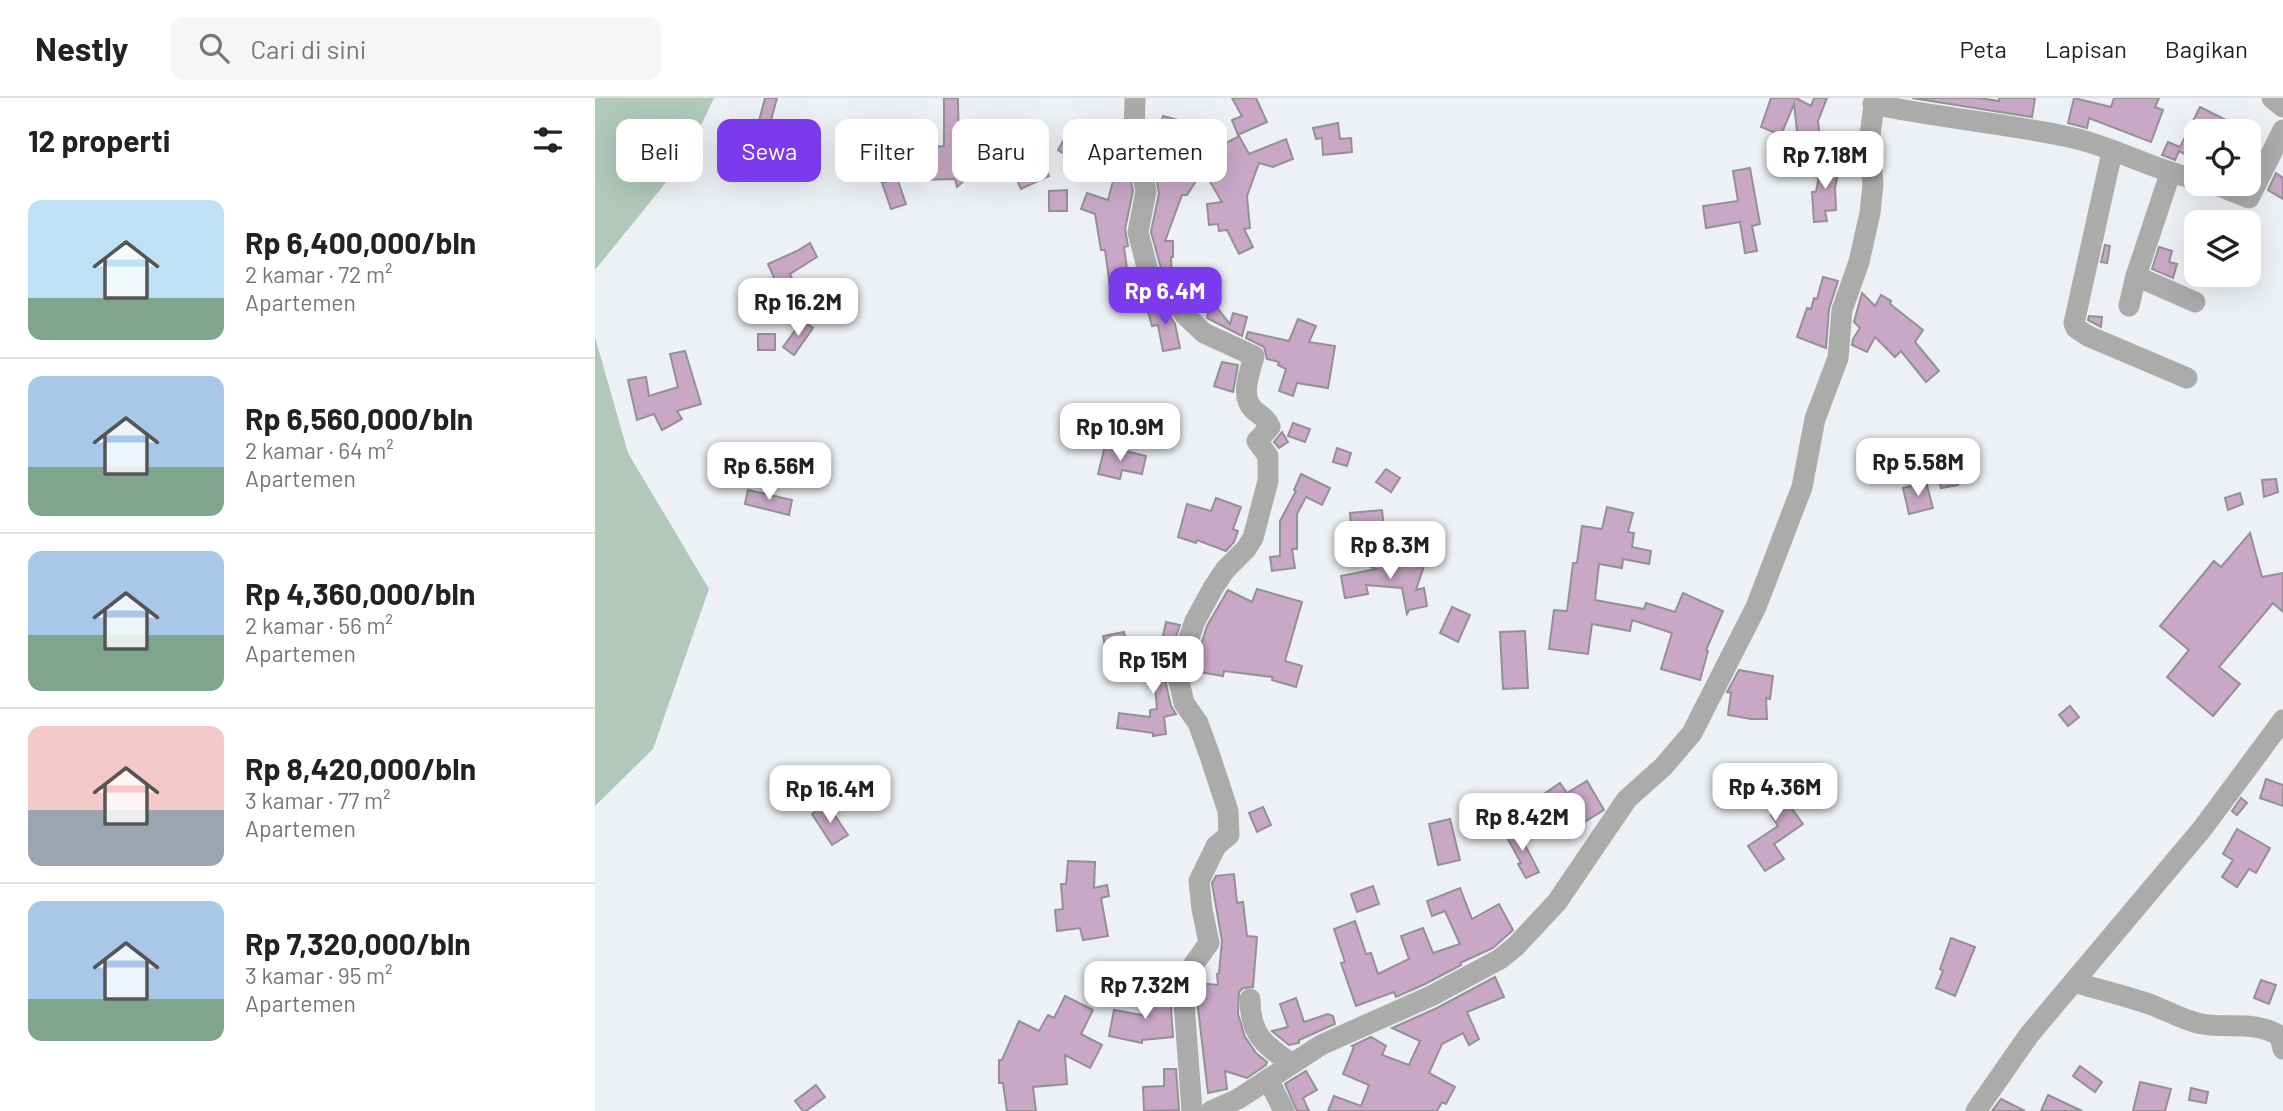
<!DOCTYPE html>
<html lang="id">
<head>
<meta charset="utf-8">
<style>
  :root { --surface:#fff; --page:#f6f6f6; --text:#222; --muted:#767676; --line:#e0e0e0; --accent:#7c3aed }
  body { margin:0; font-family:Barlow,sans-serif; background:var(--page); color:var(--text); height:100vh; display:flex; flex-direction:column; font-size:26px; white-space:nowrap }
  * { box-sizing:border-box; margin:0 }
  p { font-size:23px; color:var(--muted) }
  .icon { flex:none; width:38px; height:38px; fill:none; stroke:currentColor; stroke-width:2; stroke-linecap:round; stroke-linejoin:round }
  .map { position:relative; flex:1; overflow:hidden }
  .sheet { display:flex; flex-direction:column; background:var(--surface); width:595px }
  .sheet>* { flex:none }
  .guide { position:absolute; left:21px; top:21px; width:665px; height:63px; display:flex; gap:14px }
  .controls { position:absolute; left:1589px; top:21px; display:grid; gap:14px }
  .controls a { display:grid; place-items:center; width:77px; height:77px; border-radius:14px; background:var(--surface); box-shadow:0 7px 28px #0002; font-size:35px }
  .price { position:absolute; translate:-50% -60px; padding:0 16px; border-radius:14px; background:#fff; color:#222; font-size:23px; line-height:46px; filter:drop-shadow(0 2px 4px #0008) }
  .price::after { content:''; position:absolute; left:50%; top:42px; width:21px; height:16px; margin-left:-10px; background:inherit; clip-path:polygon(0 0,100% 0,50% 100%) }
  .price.active { background:var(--accent); color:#fff }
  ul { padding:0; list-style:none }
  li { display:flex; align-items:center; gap:21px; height:175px; padding:0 28px }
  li+li { border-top:2px solid var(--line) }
  li span { display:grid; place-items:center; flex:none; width:196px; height:140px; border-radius:14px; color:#555 }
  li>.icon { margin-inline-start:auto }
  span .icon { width:84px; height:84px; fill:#fffc; stroke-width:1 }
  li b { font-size:30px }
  h2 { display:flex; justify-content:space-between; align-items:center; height:84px; padding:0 28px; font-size:30px }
  .pill { padding:0 24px; border-radius:14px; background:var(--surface); box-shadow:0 7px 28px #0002; font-size:24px; line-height:63px }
  .pill.active { background:var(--accent); color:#fff }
  header { display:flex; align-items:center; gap:42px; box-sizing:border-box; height:98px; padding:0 35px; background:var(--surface); border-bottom:2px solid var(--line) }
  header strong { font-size:33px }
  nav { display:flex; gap:38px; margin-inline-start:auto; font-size:24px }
  .search { width:490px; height:63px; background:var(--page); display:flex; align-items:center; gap:18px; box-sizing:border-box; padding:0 24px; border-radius:14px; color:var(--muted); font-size:26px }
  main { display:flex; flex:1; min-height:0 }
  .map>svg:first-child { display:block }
</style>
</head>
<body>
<header>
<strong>Nestly</strong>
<div class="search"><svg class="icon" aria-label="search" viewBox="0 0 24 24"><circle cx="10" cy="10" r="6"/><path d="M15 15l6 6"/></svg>Cari di sini</div>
<nav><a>Peta</a><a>Lapisan</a><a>Bagikan</a></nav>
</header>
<main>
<section class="sheet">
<h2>12 properti<svg class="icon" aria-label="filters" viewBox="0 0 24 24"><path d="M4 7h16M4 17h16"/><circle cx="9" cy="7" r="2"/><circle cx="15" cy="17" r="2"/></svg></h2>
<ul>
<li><span style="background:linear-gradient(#bfe0f5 70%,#7fa58c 0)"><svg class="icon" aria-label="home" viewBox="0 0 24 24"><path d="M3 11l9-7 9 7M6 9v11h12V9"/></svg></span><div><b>Rp 6,400,000/bln</b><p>2 kamar · 72 m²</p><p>Apartemen</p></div></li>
<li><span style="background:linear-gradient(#a9c7e8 65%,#7fa58c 0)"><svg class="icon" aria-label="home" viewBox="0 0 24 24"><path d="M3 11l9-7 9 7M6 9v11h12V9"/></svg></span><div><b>Rp 6,560,000/bln</b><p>2 kamar · 64 m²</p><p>Apartemen</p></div></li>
<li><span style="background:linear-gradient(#a9c7e8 60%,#7fa58c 0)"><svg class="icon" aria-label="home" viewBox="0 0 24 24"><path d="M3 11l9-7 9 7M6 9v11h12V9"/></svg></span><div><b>Rp 4,360,000/bln</b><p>2 kamar · 56 m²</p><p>Apartemen</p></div></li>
<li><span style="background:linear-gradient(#f6c9c9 60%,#9aa5b1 0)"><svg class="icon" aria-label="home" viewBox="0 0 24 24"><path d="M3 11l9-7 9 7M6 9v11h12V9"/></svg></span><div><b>Rp 8,420,000/bln</b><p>3 kamar · 77 m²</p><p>Apartemen</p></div></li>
<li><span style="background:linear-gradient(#a9c7e8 70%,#7fa58c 0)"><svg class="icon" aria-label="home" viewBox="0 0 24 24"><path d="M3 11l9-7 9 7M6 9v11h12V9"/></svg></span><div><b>Rp 7,320,000/bln</b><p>3 kamar · 95 m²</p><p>Apartemen</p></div></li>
</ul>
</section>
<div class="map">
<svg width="1688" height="1013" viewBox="0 0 1688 1013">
  <rect width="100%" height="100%" fill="#edf0f4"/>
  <g fill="#b0c9bb">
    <path d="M0,0h119l-29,61 -90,111z"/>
    <path d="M0,239l33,116 81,136 -56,160 -58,57z"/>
  </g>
  <g fill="#c8a8c6" stroke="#949094" stroke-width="2">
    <path d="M170,0h12l-7,26 -11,-3z"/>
    <path d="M349,0h14l1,63 25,-22 12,14 -39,34 -2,-8 -37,1 -22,-16 37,-1v-16l11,-1z"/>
    <path d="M637,0h24l11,24 -29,13 -6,-15 10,-4z"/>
    <path d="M1176,0h25l15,8 3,-8h13l-9,23 4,34 -22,3 -6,-54 -13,31 -20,-8z"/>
    <path d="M1317,0h67l20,3v-3h36l-3,19z"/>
    <path d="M1479,0l37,9 3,-9h45l-4,9 8,3 -12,32 -62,-24 -2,10 -19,-5z"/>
    <path d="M1605,9l28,14 -5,10h-27v29l-17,-9 -4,9 -13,-5 6,-13 12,5z"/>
    <path d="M568,18l23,6 -3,12 30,16 26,-14 10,18 37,-15 7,20 -20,8 -14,-4 -12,33 3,32 -6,1 9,18 -14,7 -12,-24 -8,1 -1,-7 -9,1 -2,-21 15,-2 -19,-32 -16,25h-5l-17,46h8v16h-2l1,20 -11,-9 -10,-36 8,-39 -5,-26 12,-12 -15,-3 -4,-23 12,2z"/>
    <path d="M480,22l21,10 -1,-9 26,13 12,57 -8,38 3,17 -4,1 5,36 -19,3 -5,-36h-4l-6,-36 -14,-5 6,-16 21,7 9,-34 -35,-18 -6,12 -18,-10z"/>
    <path d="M743,25l2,16 11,-1 1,14 -29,3 -1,-17 -6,1 -3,-11z"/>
    <path d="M444,58l10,20 -28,13 -9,-20z"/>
    <path d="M1227,62l18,4 -5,24 1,22 -11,1 2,10 -13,1 -2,-30h4z"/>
    <path d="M1155,70l10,56 -8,2 5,25 -12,2 -5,-31 -34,6 -3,-22 35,-5 -5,-30z"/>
    <path d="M1681,75l7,5v21l-15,-9z"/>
    <path d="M302,80l9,26 -15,5 -9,-26z"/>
    <path d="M472,92v21h-18v-20z"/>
    <path d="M215,145l7,14 -27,17 3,7 -15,6 -10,-23 29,-13z"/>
    <path d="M1510,147l5,1 -3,17 -6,-1z"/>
    <path d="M1564,149l13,4 -3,11 8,2 -4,14 -21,-9z"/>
    <path d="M1228,179l15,4 -9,28 -3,39 -29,-11 10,-29 4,1 3,-11 3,1z"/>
    <path d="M600,182l16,20 -12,10 -15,-21z"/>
    <path d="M1267,195l13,13 6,-11 10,6 -1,3 33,26 -8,12 24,29 -13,11 -25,-31 -6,6 -20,-20 -8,15 -15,-7 1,-6 7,-11 -6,-6z"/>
    <path d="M616,202l19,24 3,-11 14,4 -5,19 -35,-18z"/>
    <path d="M568,207l12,19 5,24 -17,3 -5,-26 -6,1 -5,-18z"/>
    <path d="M1494,218l13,1 -1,10 -13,-7z"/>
    <path d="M703,221l18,7 -7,16 26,4 -7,42 -31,-5 -4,13 -14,-5 7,-22 -8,-4 1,-3 -12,-3 -3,-12 -18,-9 2,-6 41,9z"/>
    <path d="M208,222l10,8 -19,27 -11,-8z"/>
    <rect x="163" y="236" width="17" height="16"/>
    <path d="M90,253l16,53 -24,7 5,8 -20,11 -8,-16 -17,6 -9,-40 18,-3 3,19 29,-9 -8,-33z"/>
    <path d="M627,264l16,3 -5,27 -19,-6z"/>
    <path d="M698,325l17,6 -5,13 -17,-6z"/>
    <path d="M687,334l6,10 -9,6 -5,-6z"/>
    <path d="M510,348l41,10 -4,18 -20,-4 -2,9 -22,-5z"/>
    <path d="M742,350l14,5 -4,13 -14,-4z"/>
    <path d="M791,371l14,9 -9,14 -15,-10z"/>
    <path d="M1360,373l3,14 -17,3 -3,-13z"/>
    <path d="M706,376l29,14 -8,17 -16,-8 -9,17v35h-5l3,19 -23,3 -2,-14 10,-1v-35l16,-30 -2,-1z"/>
    <path d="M1681,381l2,13 -14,5 -2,-17z"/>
    <path d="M1331,384l7,26 -24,6 -6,-26z"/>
    <path d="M153,392l44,10 -3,15 -44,-11z"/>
    <path d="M1645,395l3,11 -15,6 -3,-12z"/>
    <path d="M621,400l25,9 -8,22 5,2 -4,11 -8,9 -29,-11 -1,3 -18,-6 9,-33 24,7z"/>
    <path d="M1012,409l26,6 -5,19 6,1 -2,14 19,4 -2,13 -26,-5 -1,9 -23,-4 -4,36 49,9 2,-6 29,9 8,-19 40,18 -17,39 2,1 -8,29 -39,-11 11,-36 -40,-13 -2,11 -38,-7 -4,30 -39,-5 5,-39 13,1 6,-48h4l5,-37 20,3z"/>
    <path d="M787,412l3,28 -17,2 -9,22 -19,-8 11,-26 -1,-15z"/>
    <path d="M1655,435l12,44 21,-4v39l-10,-9 -54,64 21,17 -27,32 -46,-39 22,-27 -29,-24 54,-65 7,6z"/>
    <path d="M816,457l15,5 -10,30 8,-2 3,18 -18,4 -2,4 -5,-26 -36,-3 2,9 -23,4 -4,-22 35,-7 -12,-5 1,-1 42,3z"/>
    <path d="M662,491l45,13 -17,59 17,5 -6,21 -24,-7 1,-3 -49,-6 -1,5 -30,-5 14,-45 21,-36 24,12z"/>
    <path d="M857,509l18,8 -12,27 -18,-9z"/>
    <path d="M571,524l14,3 -5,14 -12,-3z"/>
    <path d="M930,533l3,57 -25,1 -3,-57z"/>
    <path d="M529,534l3,17 -21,4 -3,-17z"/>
    <path d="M549,547h25l-3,39 5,22 5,8 -12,3 2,17 -13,2v-3l-36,-5 2,-15 31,4v-7l7,-1 -4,-44h-8z"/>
    <path d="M1144,572l34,6 -3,23 -4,-1 1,21h-16l-23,-4 3,-22 -4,-1z"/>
    <path d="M1475,608l9,11 -11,9 -9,-11z"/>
    <path d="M1180,674l12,13 -8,6 24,33 -29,20 10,15 -19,12 -17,-25 30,-20 -7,-11 5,-3 -20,-22z"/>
    <path d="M1671,681l17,6v21l-23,-8z"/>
    <path d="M992,683l17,29 -31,19 -16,-27 -4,3 -9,-11 16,-11 7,10z"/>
    <path d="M1646,700l6,5 -10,12 -5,-4z"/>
    <path d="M232,706l21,31 -16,10 -20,-31z"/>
    <path d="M668,709l8,18 -14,7 -8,-19z"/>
    <path d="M855,721l10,41 -22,5 -9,-41z"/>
    <path d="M920,728l24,46 -13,6 -8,-14 3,-1 -17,-31z"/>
    <path d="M1642,731l33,19 -14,25 -7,-4 -12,18 -15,-10 11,-17 -10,-6z"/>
    <path d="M473,763l27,1 -1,26 13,-3 2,11 -8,2 7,38 -25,4 -3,-12 -23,3 -2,-21 8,-1 -2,-25h5z"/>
    <path d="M639,776l3,29 6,-1 4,34 10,1 -4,50 -10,1 -4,4 -1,22 7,23 11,16 11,9 -1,3 -19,13 -22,-7 2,18 -19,4 -12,-102 3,-8 19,2 -1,-11 2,-1 3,-32 -10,-58 4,-7z"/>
    <path d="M778,788l6,18 -22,8 -6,-18z"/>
    <path d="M865,790l12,31 27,-15 14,26 -20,18 -33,15 1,2 -36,19 -29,13 -2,-5 -38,14 -15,-43 4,-1 -11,-33 21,-8 11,33 5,-1 7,21 31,-15 -8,-23 22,-8 10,25 27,-9 -15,-33 -13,5 -5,-15z"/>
    <path d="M1356,840l24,9 -20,49 -19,-8 7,-17 -3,-2z"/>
    <path d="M900,879l9,20 -37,15 12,27 -10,6 -6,-12 -21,11 -13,29 26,14 -9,17 -4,-2 -5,9h-109l6,-15 27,10 8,-21 -26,-11 11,-27 -2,-1 19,-9 15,9 -4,9 27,10 11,-24 -28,-13 45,-20z"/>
    <path d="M1666,882l15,5 -7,19 -15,-6z"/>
    <path d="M575,895l3,44 -31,3v3l-33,-7 5,-26 33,6 -3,-20z"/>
    <path d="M470,898l28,14 -12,24 21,11 -12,23 -25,-13 2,29 -34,3 3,24h-29l-4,-28h-4v-23h3l17,-39 20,10 9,-16 6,3z"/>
    <path d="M701,900l8,24 24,-8 5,2 2,8 -36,16v3l-10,2 -17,-14 16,-4 -8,-23z"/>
    <path d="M1485,968l22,16 -7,10 -22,-16z"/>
    <path d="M569,971h12l3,41 -35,1 -1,-24 21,-1z"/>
    <path d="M711,973l11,19 -14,8 6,13h-12l-12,-27z"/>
    <path d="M1545,984l31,7 -6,22h-32z"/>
    <path d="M221,987l9,12 -19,14h-3l-8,-10z"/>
    <path d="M1596,990l17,4 -2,11 -17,-3z"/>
    <path d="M1453,997l34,16h-41z"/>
    <path d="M1406,1001l24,12h-33z"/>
  </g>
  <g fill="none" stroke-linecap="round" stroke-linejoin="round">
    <g stroke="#abacaa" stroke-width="21">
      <path d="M540,0l-1,40 12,53 -8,41 11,43 25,22 11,18 19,18 50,23c-4,17 -15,40 0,54 7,6 13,9 16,17l-13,14 11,15v25l-15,57 -7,11 -21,21 -12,18 -18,33 -15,42 -1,18 5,22 14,20 12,33 18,55 1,24 -13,11 -17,35 3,28 7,34 -20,28 -6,18 9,122"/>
      <path d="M1677,0l11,9"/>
      <path d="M1278,6c65,14 131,19 196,33 44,9 83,33 127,42"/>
      <path d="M1517,54l-38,171 2,5 12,8 99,42"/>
      <path d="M1619,86l35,14 34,-68"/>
      <path d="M1541,178l59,26"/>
      <path d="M1534,208l7,-30 34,-102"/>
      <path d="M1479,884c26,8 52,14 78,23 16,6 33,16 50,19 28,5 53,-4 78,12l3,13"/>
      <path d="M655,901c0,35 14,46 41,64"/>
      <path d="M673,981l16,32"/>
      <path d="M616,1013l27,-12 83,-54 110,-49 69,-37 16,-13 41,-44 70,-103 36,-32 29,-34 64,-126 46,-120 13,-68 23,-61 4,-48 17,-48 11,-49 3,-29 -4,-41 6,-45"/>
      <path d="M1381,1013l53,-76 173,-206 81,-109"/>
    </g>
  </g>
</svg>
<div class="controls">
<a><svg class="icon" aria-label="locate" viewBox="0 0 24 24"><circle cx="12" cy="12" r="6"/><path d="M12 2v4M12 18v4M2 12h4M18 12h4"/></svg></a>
<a><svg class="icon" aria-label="layers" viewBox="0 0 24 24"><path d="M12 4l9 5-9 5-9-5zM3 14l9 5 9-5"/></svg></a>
</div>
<b class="price" style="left:1230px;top:93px">Rp 7.18M</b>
<b class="price active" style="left:570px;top:229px">Rp 6.4M</b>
<b class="price" style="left:203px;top:240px">Rp 16.2M</b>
<b class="price" style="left:525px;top:365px">Rp 10.9M</b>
<b class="price" style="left:1323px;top:400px">Rp 5.58M</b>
<b class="price" style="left:174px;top:404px">Rp 6.56M</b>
<b class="price" style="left:795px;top:483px">Rp 8.3M</b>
<b class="price" style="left:558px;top:598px">Rp 15M</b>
<b class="price" style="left:1180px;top:725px">Rp 4.36M</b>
<b class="price" style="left:235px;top:727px">Rp 16.4M</b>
<b class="price" style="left:927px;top:755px">Rp 8.42M</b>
<b class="price" style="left:550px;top:923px">Rp 7.32M</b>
<div class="guide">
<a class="pill">Beli</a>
<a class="pill active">Sewa</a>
<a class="pill">Filter</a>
<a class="pill">Baru</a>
<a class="pill">Apartemen</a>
</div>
</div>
</main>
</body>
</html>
